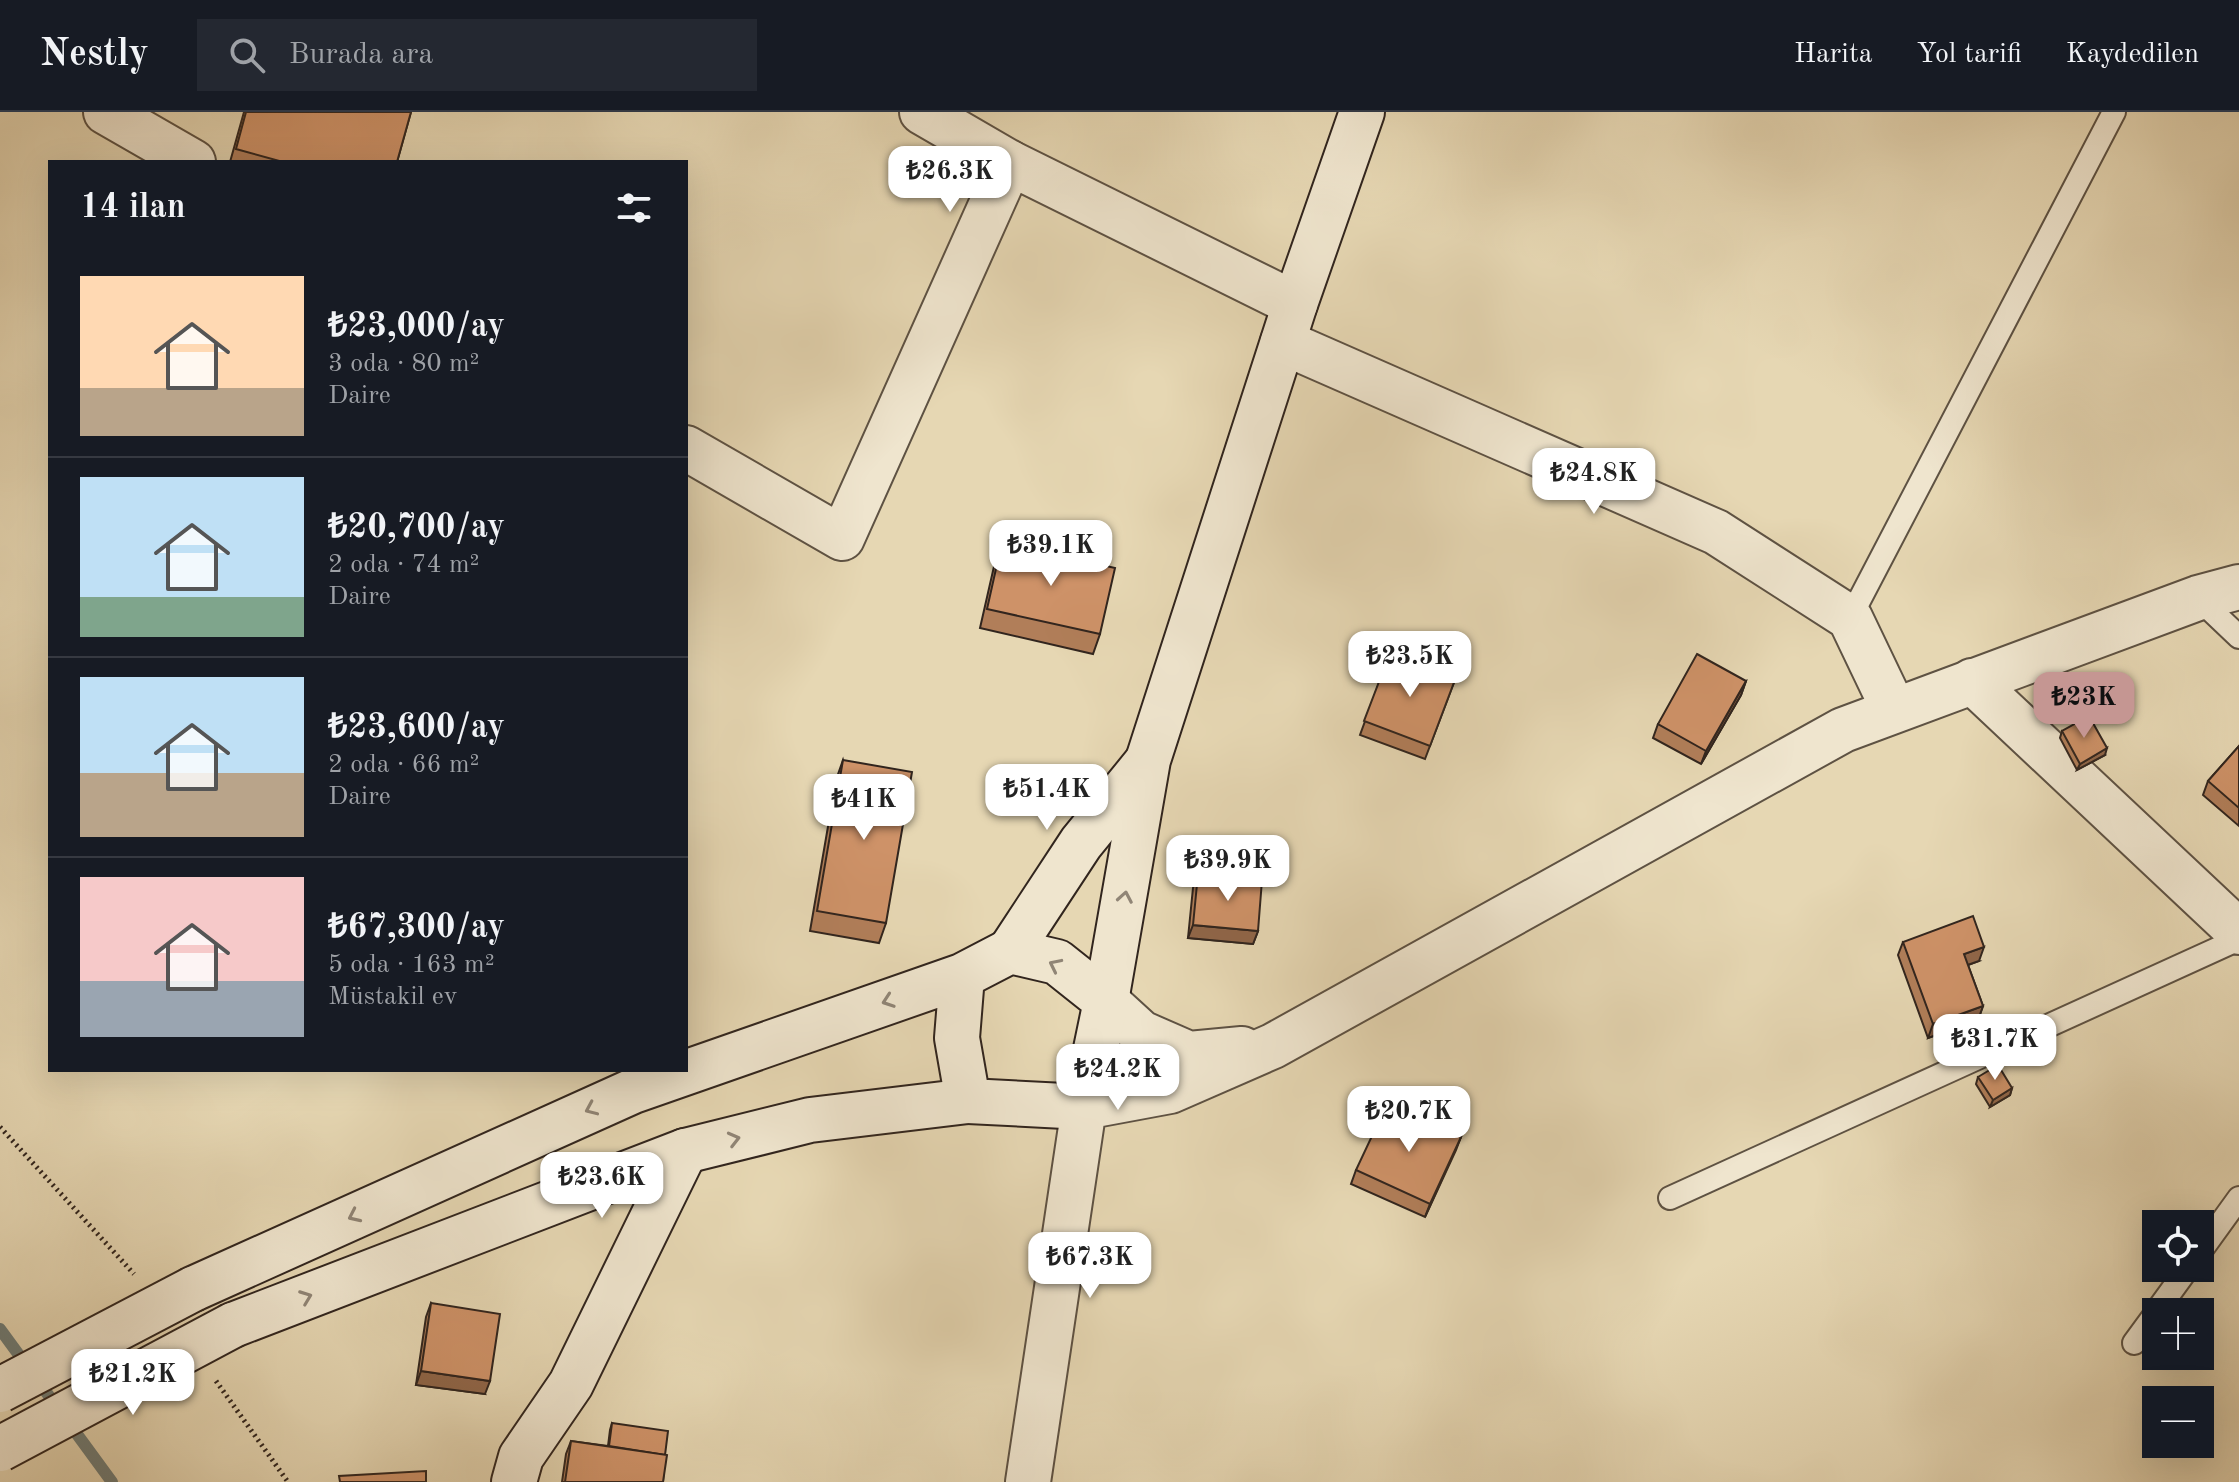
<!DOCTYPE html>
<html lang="tr">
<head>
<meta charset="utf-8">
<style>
  :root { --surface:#171b24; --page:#242831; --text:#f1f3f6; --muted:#9ea1a6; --line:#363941; --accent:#c59692 }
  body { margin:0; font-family:"Old Standard TT",serif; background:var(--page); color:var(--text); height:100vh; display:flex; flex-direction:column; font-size:30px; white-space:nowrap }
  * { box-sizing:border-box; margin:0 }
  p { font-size:26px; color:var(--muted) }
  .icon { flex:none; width:44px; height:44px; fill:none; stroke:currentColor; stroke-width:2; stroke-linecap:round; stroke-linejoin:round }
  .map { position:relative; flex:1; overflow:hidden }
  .details { position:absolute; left:48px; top:48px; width:640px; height:912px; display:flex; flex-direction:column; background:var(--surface); border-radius:0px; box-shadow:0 8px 32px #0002 }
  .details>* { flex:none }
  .fabs { position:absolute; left:2142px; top:1098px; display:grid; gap:16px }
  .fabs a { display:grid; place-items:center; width:72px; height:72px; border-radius:0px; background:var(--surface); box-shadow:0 8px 32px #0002; font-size:40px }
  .price { position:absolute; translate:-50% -68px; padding:0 18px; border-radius:16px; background:#fff; color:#222; font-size:26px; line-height:52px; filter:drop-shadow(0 2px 4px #0008) }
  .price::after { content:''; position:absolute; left:50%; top:48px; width:24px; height:18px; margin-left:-12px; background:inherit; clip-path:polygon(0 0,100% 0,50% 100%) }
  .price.current { background:var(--accent); color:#111 }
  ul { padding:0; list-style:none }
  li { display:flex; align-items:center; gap:24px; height:200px; padding:0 32px }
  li+li { border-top:2px solid var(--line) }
  li span { display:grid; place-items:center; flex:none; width:224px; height:160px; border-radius:0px; color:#555 }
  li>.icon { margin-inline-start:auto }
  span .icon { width:96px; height:96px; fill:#fffc; stroke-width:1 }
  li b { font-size:34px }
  h2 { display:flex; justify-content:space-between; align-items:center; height:96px; padding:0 32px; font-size:34px }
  header { display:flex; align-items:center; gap:48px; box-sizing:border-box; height:112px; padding:0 40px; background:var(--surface); border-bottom:2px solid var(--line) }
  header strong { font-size:38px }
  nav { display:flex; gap:44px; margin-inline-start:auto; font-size:28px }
  .search { width:560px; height:72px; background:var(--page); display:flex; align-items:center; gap:20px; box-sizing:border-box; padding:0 28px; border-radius:0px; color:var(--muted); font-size:30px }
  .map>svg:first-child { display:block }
</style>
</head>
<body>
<header>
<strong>Nestly</strong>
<div class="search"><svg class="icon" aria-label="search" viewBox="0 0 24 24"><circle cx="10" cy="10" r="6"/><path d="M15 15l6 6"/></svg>Burada ara</div>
<nav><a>Harita</a><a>Yol tarifi</a><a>Kaydedilen</a></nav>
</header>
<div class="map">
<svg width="2239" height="1370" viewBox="0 0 2239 1370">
  <rect width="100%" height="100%" fill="#e6d7b3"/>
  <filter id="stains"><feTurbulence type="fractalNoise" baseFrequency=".0025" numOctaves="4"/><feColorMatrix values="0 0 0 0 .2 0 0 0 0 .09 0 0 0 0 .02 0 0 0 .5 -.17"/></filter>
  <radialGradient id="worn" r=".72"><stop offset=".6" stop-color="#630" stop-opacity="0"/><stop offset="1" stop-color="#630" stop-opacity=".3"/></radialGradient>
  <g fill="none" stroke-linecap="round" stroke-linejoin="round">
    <path stroke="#6f7d78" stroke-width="12" d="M0,1217l112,153"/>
    <g stroke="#5e5243" stroke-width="26">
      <g id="lane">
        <path d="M2198,486l41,39"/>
        <path d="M1850,506l264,-506"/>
        <path d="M1670,1086l569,-259"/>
        <path d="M2200,1140l39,-54"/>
        <path d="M2156,1200l32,-44"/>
        <path d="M2134,1231l22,-30"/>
      </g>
    </g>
    <g stroke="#5e5243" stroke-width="48">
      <g id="street">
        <path d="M106,0l87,50"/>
        <path d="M922,0l88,51"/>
        <path d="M1283,230l433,190 134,86 44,92"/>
        <path d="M686,336l156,90 168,-375 285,141"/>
        <path d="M1972,569l267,251"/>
        <path d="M1106,889l35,32 48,21 53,-5"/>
        <path d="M1028,1370l56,-375 86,-16 103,-45 570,-316 355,-132 41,-11"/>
      </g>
    </g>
    <g stroke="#31251e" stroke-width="48">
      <g id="secondary">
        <path d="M1010,839l71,-108 66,-81"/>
        <path d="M1106,889l42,-241 147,-456 67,-192"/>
        <path d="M193,1177l440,-198 329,-115 48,-25 47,11 49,39 -22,106 -116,-6 -11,-63 5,-62"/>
        <path d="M233,1213l452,-174 125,-31 158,-19"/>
        <path d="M514,1370l7,-25 50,-73 114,-233"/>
      </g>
    </g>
    <g stroke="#31251e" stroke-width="5" stroke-dasharray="2 4" stroke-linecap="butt">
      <path d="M0,1015l134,147"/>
      <path d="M216,1269l72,101"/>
    </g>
    <use href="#lane" stroke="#efe5ce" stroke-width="22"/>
    <use href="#street" stroke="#efe5ce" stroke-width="44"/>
    <use href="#secondary" stroke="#efe5ce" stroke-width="44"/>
    <g stroke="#31251e" stroke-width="48" stroke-linecap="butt">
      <g id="secondary-bridge">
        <path d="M0,1278l193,-101"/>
        <path d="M0,1337l233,-124"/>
      </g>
    </g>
    <use href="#secondary-bridge" stroke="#efe5ce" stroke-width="44"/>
  </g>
  <g fill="#b17e59" stroke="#31251e" stroke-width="2">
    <path d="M244,0h167l-14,50h-167z"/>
    <path d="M1002,430l98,92 -7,20 -113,-26 15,-66z"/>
    <path d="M1390,541l66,24 -31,82 -65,-24z"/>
    <path d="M1746,569l-5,14 -40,69 -48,-26 5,-14z"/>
    <path d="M2062,619l43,24 -28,15 -17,-32z"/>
    <path d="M2239,634v80l-36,-31 5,-14z"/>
    <path d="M843,648l43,163 -7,20 -69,-12 26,-151z"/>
    <path d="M1198,762l60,57 -5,13 -65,-6 5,-50z"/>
    <path d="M1903,830l76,19 -11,4 15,41 -5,14 -50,18 -30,-83z"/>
    <path d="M1978,965l34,11 -2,7 -20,12 -14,-23z"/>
    <path d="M1461,1025l-36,80 -74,-33 5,-14z"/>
    <path d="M431,1191l54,91 -69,-9 10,-68z"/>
    <path d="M612,1311l53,32 -2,27h-101l4,-28 5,-13 37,5 2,-16z"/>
  </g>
  <g fill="#906649" stroke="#31251e" stroke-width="2">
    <path d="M1746,569l-5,14 -40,69 5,-13z"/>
    <path d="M2107,636l-2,7 -28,15 3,-6z"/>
    <path d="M1193,813l65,6 -5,13 -65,-6z"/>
    <path d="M1984,835l-5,14 -20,7 5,-14z"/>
    <path d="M1983,894l-5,14 -50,18 5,-14z"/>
    <path d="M2012,976l-2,7 -20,12 3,-7z"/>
    <path d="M1461,1025l-5,13 -31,67 5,-13z"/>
    <path d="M421,1259l69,10 -5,13 -69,-9z"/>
  </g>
  <g fill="#ce9268" stroke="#31251e" stroke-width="2">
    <path d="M246,0h165l-14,50h-114l-47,-13z"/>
    <path d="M1002,430l113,26 -15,66 -113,-25z"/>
    <path d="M1390,541l66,24 -26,69 -66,-25z"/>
    <path d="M1697,542l49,27 -40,70 -48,-27z"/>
    <path d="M2089,604l18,32 -27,16 -18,-33z"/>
    <path d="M2239,634v62l-31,-27z"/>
    <path d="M843,648l69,12 -26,151 -69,-12z"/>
    <path d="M1198,762l64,6 -4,51 -65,-6z"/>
    <path d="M1973,804l11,31 -20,7 19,52 -50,18 -30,-82z"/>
    <path d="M1998,953l14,23 -19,12 -15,-23z"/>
    <path d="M1387,992l74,33 -31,67 -74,-34z"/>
    <path d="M431,1191l69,11 -10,67 -69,-10z"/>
    <path d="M612,1311l56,8 -3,24 -56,-9z"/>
    <path d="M571,1329l96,14 -4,27h-98z"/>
    <path d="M426,1359v11h-86l-1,-6z"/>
  </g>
  <defs><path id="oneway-chevron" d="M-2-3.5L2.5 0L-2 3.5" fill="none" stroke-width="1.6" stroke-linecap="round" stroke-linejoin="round" transform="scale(2)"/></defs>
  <g stroke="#908576">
    <use href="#oneway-chevron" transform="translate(1125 785) rotate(-80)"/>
    <use href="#oneway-chevron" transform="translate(1055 853) rotate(-154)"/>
    <use href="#oneway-chevron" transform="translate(888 889) rotate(161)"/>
    <use href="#oneway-chevron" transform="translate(591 997) rotate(156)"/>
    <use href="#oneway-chevron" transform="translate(734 1027) rotate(-14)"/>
    <use href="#oneway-chevron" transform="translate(354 1104) rotate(155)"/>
    <use href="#oneway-chevron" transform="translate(306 1185) rotate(-21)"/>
  </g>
  <rect width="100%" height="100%" filter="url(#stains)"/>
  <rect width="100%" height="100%" fill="url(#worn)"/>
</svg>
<div class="fabs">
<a><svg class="icon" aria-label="locate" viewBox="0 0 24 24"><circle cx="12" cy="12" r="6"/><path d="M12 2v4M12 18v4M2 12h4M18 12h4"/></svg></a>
<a>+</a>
<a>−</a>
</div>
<b class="price" style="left:950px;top:102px">₺26.3K</b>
<b class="price" style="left:1594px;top:404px">₺24.8K</b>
<b class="price" style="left:1051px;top:476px">₺39.1K</b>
<b class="price" style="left:1410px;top:587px">₺23.5K</b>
<b class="price current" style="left:2084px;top:628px">₺23K</b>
<b class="price" style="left:1047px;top:720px">₺51.4K</b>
<b class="price" style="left:864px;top:730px">₺41K</b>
<b class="price" style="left:1228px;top:791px">₺39.9K</b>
<b class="price" style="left:1995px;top:970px">₺31.7K</b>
<b class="price" style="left:1118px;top:1000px">₺24.2K</b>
<b class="price" style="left:1409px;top:1042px">₺20.7K</b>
<b class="price" style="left:602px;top:1108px">₺23.6K</b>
<b class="price" style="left:1090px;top:1188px">₺67.3K</b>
<b class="price" style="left:133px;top:1305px">₺21.2K</b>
<section class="details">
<h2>14 ilan<svg class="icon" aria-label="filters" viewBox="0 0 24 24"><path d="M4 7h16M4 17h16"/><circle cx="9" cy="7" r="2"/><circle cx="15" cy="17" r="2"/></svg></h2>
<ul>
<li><span style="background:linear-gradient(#ffd9b3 70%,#b9a48a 0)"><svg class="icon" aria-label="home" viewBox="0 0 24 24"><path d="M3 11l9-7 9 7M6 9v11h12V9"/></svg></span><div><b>₺23,000/ay</b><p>3 oda · 80 m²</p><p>Daire</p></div></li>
<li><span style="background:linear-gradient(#bfe0f5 75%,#7fa58c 0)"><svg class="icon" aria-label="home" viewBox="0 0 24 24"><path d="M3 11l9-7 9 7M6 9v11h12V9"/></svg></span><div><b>₺20,700/ay</b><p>2 oda · 74 m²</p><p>Daire</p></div></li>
<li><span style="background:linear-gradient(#bfe0f5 60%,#b9a48a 0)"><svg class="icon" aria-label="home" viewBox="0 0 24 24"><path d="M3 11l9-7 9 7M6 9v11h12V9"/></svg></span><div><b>₺23,600/ay</b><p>2 oda · 66 m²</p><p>Daire</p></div></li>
<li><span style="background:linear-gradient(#f6c9c9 65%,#9aa5b1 0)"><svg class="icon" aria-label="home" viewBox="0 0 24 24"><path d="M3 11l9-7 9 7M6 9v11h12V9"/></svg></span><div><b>₺67,300/ay</b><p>5 oda · 163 m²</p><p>Müstakil ev</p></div></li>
</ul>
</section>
</div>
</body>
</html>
